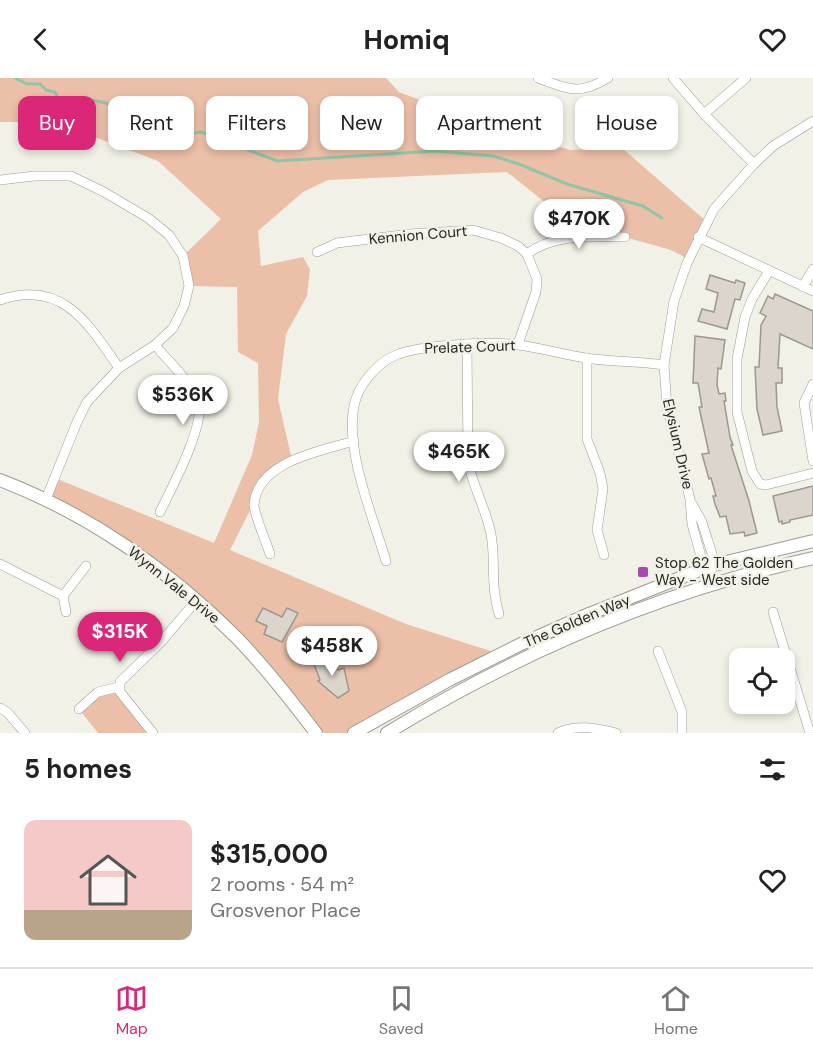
<!DOCTYPE html>
<html lang="en">
<head>
<meta charset="utf-8">
<style>
  :root { --surface:#fff; --page:#f6f6f6; --text:#222; --muted:#767676; --line:#e0e0e0; --accent:#db2777 }
  body { margin:0; font-family:"DM Sans",sans-serif; background:var(--page); color:var(--text); height:100vh; display:flex; flex-direction:column; font-size:22px; white-space:nowrap }
  * { box-sizing:border-box; margin:0 }
  p { font-size:20px; color:var(--muted) }
  .icon { flex:none; width:33px; height:33px; fill:none; stroke:currentColor; stroke-width:2; stroke-linecap:round; stroke-linejoin:round }
  .map { position:relative; height:655px; overflow:hidden }
  .panel { display:flex; flex-direction:column; background:var(--surface); flex:1 }
  .panel>* { flex:none }
  .top-card { position:absolute; left:18px; top:18px; width:777px; height:54px; display:flex; gap:12px }
  .buttons { position:absolute; left:729px; top:570px; display:grid; gap:12px }
  .buttons a { display:grid; place-items:center; width:66px; height:66px; border-radius:12px; background:var(--surface); box-shadow:0 3px 9px #0003; font-size:30px }
  .price { position:absolute; translate:-50% -51px; padding:0 14px; border-radius:21px; background:#fff; color:#222; font-size:20px; line-height:39px; filter:drop-shadow(0 2px 3px #0008) }
  .price::after { content:''; position:absolute; left:50%; top:36px; width:18px; height:14px; margin-left:-9px; background:inherit; clip-path:polygon(0 0,100% 0,50% 100%) }
  .price.selected { background:var(--accent); color:#fff }
  ul { padding:0; list-style:none }
  li { display:flex; align-items:center; gap:18px; height:150px; padding:0 24px }
  li span { display:grid; place-items:center; flex:none; width:168px; height:120px; border-radius:12px; color:#555 }
  li>.icon { margin-inline-start:auto }
  span .icon { width:72px; height:72px; fill:#fffc; stroke-width:1 }
  li b { font-size:26px }
  h2 { display:flex; justify-content:space-between; align-items:center; height:72px; padding:0 24px; font-size:26px }
  .pill { padding:0 21px; border-radius:12px; background:var(--surface); box-shadow:0 3px 9px #0003; font-size:21px; line-height:54px }
  .pill.selected { background:var(--accent); color:#fff }
  header { display:flex; justify-content:space-between; align-items:center; height:78px; padding:0 24px; background:var(--surface); font-size:27px; font-weight:700 }
  .tabs { display:flex; justify-content:space-around; align-items:center; height:84px; border-top:2px solid var(--line); background:var(--surface); font-size:16px; color:var(--muted) }
  .tabs a { display:grid; justify-items:center; gap:3px }
  .tabs .selected { color:var(--accent) }
  .map>svg:first-child { display:block }
</style>
</head>
<body>
<header><svg class="icon" aria-label="back" viewBox="0 0 24 24"><path d="M15 5l-7 7 7 7"/></svg>Homiq<svg class="icon" aria-label="heart" viewBox="0 0 24 24"><path d="M12 20l-8-8c-3-5 5-10 8-4 3-6 11-1 8 4z"/></svg></header>
<div class="map">
<svg width="813" height="655" viewBox="0 0 813 655">
  <rect width="100%" height="100%" fill="#f2f1e7"/>
  <g fill="#ecbfa8">
    <path d="M0,0h386l13,14 117,44 55,14 51,-2 85,74 -19,37 -17,-9 -46,-13h-50l-4,-14 -64,-51 -179,8 -25,12 -45,39 3,35 42,-9 7,12 -3,27 -21,38 -8,65 14,61 -24,15 -38,75 176,74 94,30 -146,79h-30l-11,-15 -24,-22 -98,-100 -145,-97 9,-21 159,65 38,-88 7,-33 -1,-59 -20,-11 -1,-65 -48,-1 -6,-30 38,-37 -63,-58 -69,-26 -52,-13h-37z"/>
    <path d="M119,609l34,46h-55l-19,-24 23,-18z"/>
  </g>
  <g fill="none" stroke-linecap="round" stroke-linejoin="round">
    <path stroke="#8ec6a7" stroke-width="3" d="M15,0l12,6h13l6,6 9,2 5,10 7,2c42,-19 89,36 134,28l76,29 158,-10 58,5 26,8 48,20 76,22 19,12"/>
  </g>
  <g fill="#dbd5cc" stroke="#9d978f" stroke-width="1.5">
    <path d="M710,197l25,8 1,-3 9,3 -5,17 -5,-1 -8,30 -29,-8 4,-12 12,3 4,-19 -12,-4z"/>
    <path d="M775,216l38,17v38l-33,-15 -2,34h4v15h-6l1,24 5,24 -19,4 -6,-26 -2,-42h4l2,-42 5,-9 -6,-3 8,-17 5,3z"/>
    <path d="M695,258l30,4 -4,29 -3,-1 -1,17 2,9 6,-1 1,8h-2l6,36 3,8h-2l18,56 8,32 -12,3 -1,-4 -14,2 -4,-18 -6,1 -5,-13 -2,-8h3l-5,-18 -2,1 -7,-25 7,-1 -10,-46h3l-4,-24h-5z"/>
    <path d="M813,408v29l-23,5v2l-8,2v-3l-3,1 -6,-26z"/>
    <path d="M263,530l19,9 5,-9 11,5 -16,29 -18,-8 3,-8 -11,-5z"/>
    <path d="M328,578l10,14 6,-2 5,23 -11,7 -20,-17 2,-1 -6,-16z"/>
  </g>
  <g fill="none" stroke-linecap="round" stroke-linejoin="round">
    <g stroke="#9c9b92" stroke-width="10">
      <g id="minor">
        <path d="M538,0c30,11 40,18 70,0"/>
        <path d="M673,0l31,36 50,50"/>
        <path d="M704,36l42,-36"/>
        <path d="M0,102l34,-4h37l33,16 44,26 21,17 14,21 6,30 -5,20 -11,22 -18,17 -36,23 -32,34 -10,20 -31,77"/>
        <path d="M698,159l115,54"/>
        <path d="M317,174l20,-9 73,-9 63,-4 28,8 17,8 9,8 10,25 -1,13 -18,52"/>
        <path d="M527,176c27,-21 66,-17 98,-17"/>
        <path d="M769,193l-17,28 -7,18 -8,42v53l15,59 8,13 6,1 47,-12"/>
        <path d="M803,209l10,-18"/>
        <path d="M0,222c62,-21 88,23 119,68"/>
        <path d="M467,266l1,118c5,25 18,47 23,72 5,28 -1,50 8,80"/>
        <path d="M155,267c12,15 36,37 43,55 9,23 -27,89 -38,112"/>
        <path d="M587,280v81l13,34 3,16 -6,41 7,25"/>
        <path d="M813,306l-9,19 9,58"/>
        <path d="M692,426l10,18 11,35 -3,9"/>
        <path d="M270,476c-3,-10 -16,-40 -16,-49 3,-44 67,-54 100,-64"/>
        <path d="M386,483c-13,-44 -41,-110 -32,-155 4,-21 23,-43 42,-51 24,-10 97,-14 123,-10 23,3 45,10 67,13 26,4 52,3 78,7"/>
        <path d="M0,486l63,32 3,16"/>
        <path d="M714,506l-4,-18 -8,-6 -10,-36 -2,-25 -23,-92 -3,-42 10,-64 13,-38 27,-54 40,-45 19,-18 40,-25"/>
        <path d="M63,518l23,-30"/>
        <path d="M773,534l36,118"/>
        <path d="M658,573l24,61v21"/>
        <path d="M0,630l7,4 18,21"/>
        <path d="M79,631l19,-17 21,-5"/>
        <path d="M153,655l-33,-41v-10l41,-40 35,-41"/>
        <path d="M558,655c17,-9 39,-5 58,0"/>
      </g>
    </g>
    <g stroke="#9c9b92" stroke-width="14">
      <g id="major">
        <path d="M0,402c89,34 170,91 237,158 29,30 54,62 79,95"/>
        <path d="M354,655l95,-53 72,-36 68,-30 121,-48 103,-25"/>
        <path d="M387,655c131,-80 276,-142 426,-175"/>
      </g>
    </g>
    <use href="#minor" stroke="#fff" stroke-width="9"/>
    <use href="#major" stroke="#fff" stroke-width="12"/>
  </g>
  <rect fill="#a847af" stroke="#f2f1e7" stroke-width="2" x="637" y="488" width="12" height="12" rx="3"/>
  <g text-anchor="middle" dominant-baseline="central" stroke-width="5" stroke-linejoin="round" paint-order="stroke">
    <g font-size="15" fill="#282824" stroke="#f2f1e7">
      <text transform="translate(418 157) rotate(-5)">Kennion Court</text>
      <text transform="translate(470 269) rotate(-2)">Prelate Court</text>
      <text transform="translate(678 366) rotate(77)">Elysium Drive</text>
      <text transform="translate(174 507) rotate(39)">Wynn Vale Drive</text>
      <text transform="translate(577 543) rotate(-23)">The Golden Way</text>
    </g>
    <g font-size="15" fill="#282824" stroke="#f2f1e7" text-anchor="start">
      <text x="655" y="485">Stop 62 The Golden<tspan x="655" dy="17">Way - West side</tspan></text>
    </g>
  </g>
</svg>
<div class="buttons">
<a><svg class="icon" aria-label="locate" viewBox="0 0 24 24"><circle cx="12" cy="12" r="6"/><path d="M12 2v4M12 18v4M2 12h4M18 12h4"/></svg></a>
</div>
<b class="price" style="left:579px;top:172px">$470K</b>
<b class="price" style="left:183px;top:348px">$536K</b>
<b class="price" style="left:459px;top:405px">$465K</b>
<b class="price selected" style="left:120px;top:585px">$315K</b>
<b class="price" style="left:332px;top:599px">$458K</b>
<div class="top-card">
<a class="pill selected">Buy</a>
<a class="pill">Rent</a>
<a class="pill">Filters</a>
<a class="pill">New</a>
<a class="pill">Apartment</a>
<a class="pill">House</a>
</div>
</div>
<section class="panel">
<h2>5 homes<svg class="icon" aria-label="filters" viewBox="0 0 24 24"><path d="M4 7h16M4 17h16"/><circle cx="9" cy="7" r="2"/><circle cx="15" cy="17" r="2"/></svg></h2>
<ul>
<li><span style="background:linear-gradient(#f6c9c9 75%,#b9a48a 0)"><svg class="icon" aria-label="home" viewBox="0 0 24 24"><path d="M3 11l9-7 9 7M6 9v11h12V9"/></svg></span><div><b>$315,000</b><p>2 rooms · 54 m²</p><p>Grosvenor Place</p></div><svg class="icon" aria-label="heart" viewBox="0 0 24 24"><path d="M12 20l-8-8c-3-5 5-10 8-4 3-6 11-1 8 4z"/></svg></li>
</ul>
</section>
<nav class="tabs">
<a class="selected"><svg class="icon" aria-label="map" viewBox="0 0 24 24"><path d="M3 6l6-2 6 2 6-2v14l-6 2-6-2-6 2zM9 4v14M15 6v14"/></svg>Map</a>
<a><svg class="icon" aria-label="saved" viewBox="0 0 24 24"><path d="M7 4h10v16l-5-4-5 4z"/></svg>Saved</a>
<a><svg class="icon" aria-label="home" viewBox="0 0 24 24"><path d="M3 11l9-7 9 7M6 9v11h12V9"/></svg>Home</a>
</nav>
</body>
</html>
